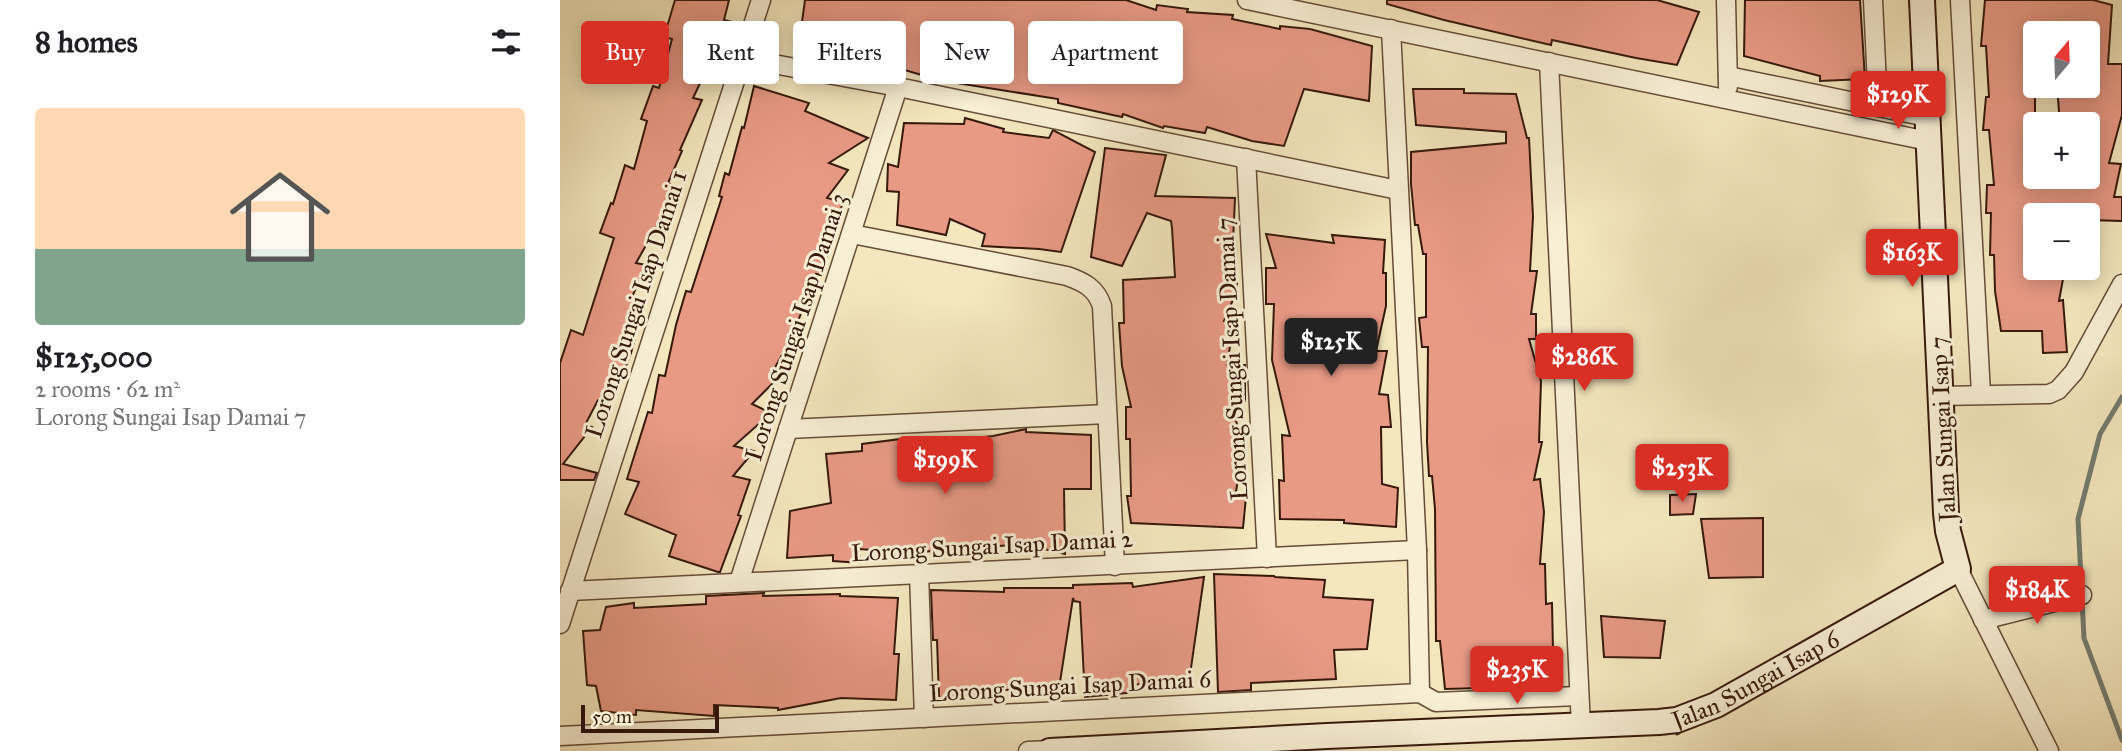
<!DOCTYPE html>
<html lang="en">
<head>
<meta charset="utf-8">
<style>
  :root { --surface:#fff; --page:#f2f2f2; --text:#202124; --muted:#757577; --line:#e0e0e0; --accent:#d93025 }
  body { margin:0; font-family:"IM FELL Great Primer",serif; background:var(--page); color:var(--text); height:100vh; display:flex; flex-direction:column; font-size:26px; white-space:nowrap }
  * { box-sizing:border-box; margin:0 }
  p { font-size:23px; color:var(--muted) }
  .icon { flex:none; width:38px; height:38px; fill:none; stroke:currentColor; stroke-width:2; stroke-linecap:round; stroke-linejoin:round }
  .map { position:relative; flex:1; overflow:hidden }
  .sheet { display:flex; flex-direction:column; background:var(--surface); width:560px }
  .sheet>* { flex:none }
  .hud { position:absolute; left:21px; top:21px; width:665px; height:63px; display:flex; gap:14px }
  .needle { width:46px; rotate:19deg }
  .tools { position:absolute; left:1463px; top:21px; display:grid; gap:14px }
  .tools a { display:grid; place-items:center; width:77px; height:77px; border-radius:7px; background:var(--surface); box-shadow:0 4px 18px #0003; font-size:35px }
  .scale { position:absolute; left:21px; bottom:18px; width:138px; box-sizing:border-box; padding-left:7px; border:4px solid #37190c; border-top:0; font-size:19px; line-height:24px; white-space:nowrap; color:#37190c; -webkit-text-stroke:5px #f8efd5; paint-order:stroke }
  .price { position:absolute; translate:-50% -60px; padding:0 16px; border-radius:7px; background:var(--accent); color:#fff; font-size:23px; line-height:46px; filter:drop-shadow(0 2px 4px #0008) }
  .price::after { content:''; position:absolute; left:50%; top:42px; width:21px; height:16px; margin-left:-10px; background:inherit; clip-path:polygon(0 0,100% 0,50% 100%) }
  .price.selected { background:#222; color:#fff }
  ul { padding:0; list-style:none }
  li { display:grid; align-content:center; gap:14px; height:371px; padding:0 35px }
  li+li { border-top:2px solid var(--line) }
  li span { display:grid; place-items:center; height:217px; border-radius:7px; color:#555 }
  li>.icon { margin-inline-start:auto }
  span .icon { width:126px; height:126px; fill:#fffc; stroke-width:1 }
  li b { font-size:30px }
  h2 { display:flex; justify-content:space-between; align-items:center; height:84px; padding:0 35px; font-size:30px }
  .chip { padding:0 24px; border-radius:7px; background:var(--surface); box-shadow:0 4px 18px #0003; font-size:24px; line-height:63px }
  .chip.selected { background:var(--accent); color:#fff }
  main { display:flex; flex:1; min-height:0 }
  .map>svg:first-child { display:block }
</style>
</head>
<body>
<main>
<section class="sheet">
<h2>8 homes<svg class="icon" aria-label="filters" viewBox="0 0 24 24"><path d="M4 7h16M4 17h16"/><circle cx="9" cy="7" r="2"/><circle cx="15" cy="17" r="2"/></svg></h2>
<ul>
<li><span style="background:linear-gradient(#ffd9b3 65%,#7fa58c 0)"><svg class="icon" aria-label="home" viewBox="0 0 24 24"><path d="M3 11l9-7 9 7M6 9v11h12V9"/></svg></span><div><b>$125,000</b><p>2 rooms · 62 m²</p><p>Lorong Sungai Isap Damai 7</p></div></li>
</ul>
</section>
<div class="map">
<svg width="1562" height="751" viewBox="0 0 1562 751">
  <rect width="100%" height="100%" fill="#f4e7be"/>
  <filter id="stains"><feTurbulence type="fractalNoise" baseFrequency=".00286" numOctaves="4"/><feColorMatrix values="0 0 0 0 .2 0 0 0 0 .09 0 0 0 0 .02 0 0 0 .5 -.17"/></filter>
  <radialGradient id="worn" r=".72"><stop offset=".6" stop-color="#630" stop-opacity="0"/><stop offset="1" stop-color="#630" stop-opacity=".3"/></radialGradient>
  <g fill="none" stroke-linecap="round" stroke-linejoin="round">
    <path stroke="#747d70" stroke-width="5" d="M1562,397l-22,37 -22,85 6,119 38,102"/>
  </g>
  <g fill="#e89a85" stroke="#37190c" stroke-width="2" fill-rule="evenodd">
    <path d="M115,0h54l-5,20 8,2 -10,32 -7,-2 -22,46 9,2 -22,50 2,1 -14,32 7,3 -9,24 -30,53 10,2 -14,32 13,4 -14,52 -8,21 -5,-2 -8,29 -12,-1 -13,25 7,2 -29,37 34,9 -3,7h-34v-117l11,-33 12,5 31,-97 -14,-5 11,-30 2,1 12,-39 9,4 13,-48 -6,-2 12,-33 6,2 13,-49 -8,-2z"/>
    <path d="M245,0h321l30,10 1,-5 31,4 -1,3 46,3 -1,4 48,10v-3l30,3 62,17 -3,55 -65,-12 -20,57 -32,-5 -45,-14 -2,6 -41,-7 -1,2 -40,-14 -1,3 -64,-14v-4l-133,-21v-2l-47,-14v3l-30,-5 1,-6 -50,-10z"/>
    <path d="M827,0h270l42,12 -22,53 -41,-7 -84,-18 -1,5 -107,-25 -57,-16z"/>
    <path d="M1185,0h115l5,79 -45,2v-5l-76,-20z"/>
    <path d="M1425,0h108l19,5 -4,59h14v51l-13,48 12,1 -7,33h8v24l-34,-1v-5l-53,-1v54h30l-6,33 4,-1 4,52 -24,1 -1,-22h-41l-6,-40 -1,-36h-4l1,-42h-5l1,-28h7l-5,-55h-6l3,-33h3l-3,-51h-5zM1475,33h53v53h-31l3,38h28v53h-24v11l-29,-1z"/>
    <path d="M194,86l55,17 -4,8 63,27 -39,25 19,7 -21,28 16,4 -22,73 -5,-1 -24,63 -20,36 8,3 -28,28 19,9 -37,33 20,5 -21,25 17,4 -12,35 3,1 -21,56h-2l-49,-16 7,-21 -51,-21 14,-32 -12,-3 21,-67 4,1 7,-38 6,1 11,-51 10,-34 5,1 31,-95 -3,-1 6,-23 4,2 13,-48 2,1z"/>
    <path d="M853,89h51v4l52,1 11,44h2l4,79 -3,54h7l-6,43h5v25h-7l12,42 -2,61h3l-8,38 6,-1 4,33 -4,52h5l1,40 6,-1 1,47h2l-5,36 -105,3 -5,-48h-4l-1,-132 -3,-33h-3l-2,-34 1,-95h-6l-3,-29 7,-1v-63h-3l-5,-29h-3l-4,-41v-32l95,-9v-11l-90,-7z"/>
    <path d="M405,118l39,11 -1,3 46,6 4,-8 42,22 -34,100 -22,-3 -57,-3 3,-12 -35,-15 -4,16 -49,-10 2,-33 -12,-1 1,-27 10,3 6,-44 60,1z"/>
    <path d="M545,148l61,7 -11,41 80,2 -2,44h3l1,48 -13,31 10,1 -7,43h18v36l-12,-1 9,57 -7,40h11l-3,31 -112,-5 -4,-27h4l-1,-57h-4v-32h5l-9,-41 -3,-43h5l-1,-43 52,-3 -3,-49 -1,-7 -24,-8 -25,53 -31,-9z"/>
    <path d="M706,234l68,9 -2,-8 53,5 -2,33h3v33l-10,45h11l-8,43 9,1 3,32h-10l1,57 16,4 -2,39 -52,-4v-3l-64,-1 -1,-39 5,1 -2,-46 8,1 -18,-76 2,-56h-8v-36h10z"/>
    <path d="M466,429v3l65,3v54h-27l1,65 -42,-10 -36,3v5l-49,-3v2l-29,1 -51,-3 3,14 -28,-2v-6l-46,3 3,-47 41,-8 -5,-49 36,-3v-7l39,-5v5l37,-5v3l55,-6z"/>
    <path d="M1136,494l-3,20 -23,1v-20z"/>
    <path d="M1203,518v59l-54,1 -8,-59z"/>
    <path d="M654,574l60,2 1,1 50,3 -2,17 50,3 -6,49 -33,1 2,29 -85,4v7l-33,2z"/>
    <path d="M644,577l-16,112 -52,-5v8l-51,5 -5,-95 -6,-1 -1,-3 -15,97 -59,-6v6l-60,3 -2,-58h-4l-2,-50 73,2v-4h69v-3l59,-2 1,4z"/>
    <path d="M204,593l-1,3 77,-2v2l58,2 -4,56h5l-3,46 -55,-2 -63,12v-2l-64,-3v11l-78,-6v5l-35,-4 -5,-25 -9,-1 -4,-54 17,-1 6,-23 28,-4v5l72,-4v-8z"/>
    <path d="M1041,616l64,5 -5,37 -56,-1z"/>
  </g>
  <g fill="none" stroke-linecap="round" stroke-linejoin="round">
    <g stroke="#664c38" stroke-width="21">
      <g id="street">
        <path d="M687,0l681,141"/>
        <path d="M1166,0l2,87"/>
        <path d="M1313,0l5,107"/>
        <path d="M1400,0l21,394"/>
        <path d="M831,29l26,521 3,143"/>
        <path d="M181,58l157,29 500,103"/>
        <path d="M989,62l32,664"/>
        <path d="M1168,76l199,41"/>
        <path d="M686,158l21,400"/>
        <path d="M292,234l215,42c17,6 29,12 35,30l13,260"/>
        <path d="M1380,396l109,-2 9,-4 16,-18 48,-88"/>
        <path d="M228,429l319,-15"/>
        <path d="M1398,569l91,182"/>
        <path d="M359,574l5,144"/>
        <path d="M179,582l159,-495"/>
        <path d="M10,591l847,-41"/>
        <path d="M1423,620l99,-25"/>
        <path d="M0,624l201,-624"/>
        <path d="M0,736l860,-43 16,9 143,-6"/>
        <path d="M468,751l22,-1"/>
      </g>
    </g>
    <g stroke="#37190c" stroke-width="28">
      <g id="secondary">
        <path id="s1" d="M490,751l277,-15 332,-14 18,-2 39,-15 242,-136 -10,-38 -2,-18 -24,-513"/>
      </g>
    </g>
    <use href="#street" stroke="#f8efd5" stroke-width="18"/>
    <use href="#secondary" stroke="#f8efd5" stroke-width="24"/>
  </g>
  <g text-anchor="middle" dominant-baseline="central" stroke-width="6" stroke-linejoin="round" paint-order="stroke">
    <g font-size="24" fill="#37190c" stroke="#f8efd5">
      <text transform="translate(76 304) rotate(-72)">Lorong Sungai Isap Damai 1</text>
      <text transform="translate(236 327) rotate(-72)">Lorong Sungai Isap Damai 3</text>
      <text transform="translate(672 359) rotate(-93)">Lorong Sungai Isap Damai 7</text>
      <text transform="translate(1383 429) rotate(-93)">Jalan Sungai Isap 7</text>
      <text transform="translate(432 546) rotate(-3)">Lorong Sungai Isap Damai 2</text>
      <text stroke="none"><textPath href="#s1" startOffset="716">Jalan Sungai Isap 6</textPath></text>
      <text transform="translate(510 686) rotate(-3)">Lorong Sungai Isap Damai 6</text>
    </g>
  </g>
  <rect width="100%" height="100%" filter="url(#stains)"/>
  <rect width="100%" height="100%" fill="url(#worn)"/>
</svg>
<div class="tools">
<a><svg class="needle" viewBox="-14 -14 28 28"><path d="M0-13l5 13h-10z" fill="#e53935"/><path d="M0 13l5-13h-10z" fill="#757577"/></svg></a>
<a>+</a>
<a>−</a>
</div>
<div class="scale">50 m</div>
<b class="price" style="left:1338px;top:131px">$129K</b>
<b class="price" style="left:1352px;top:289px">$163K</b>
<b class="price selected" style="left:771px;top:378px">$125K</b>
<b class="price" style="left:1024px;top:393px">$286K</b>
<b class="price" style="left:385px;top:496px">$199K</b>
<b class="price" style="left:1122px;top:504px">$253K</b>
<b class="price" style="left:1477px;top:626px">$184K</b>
<b class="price" style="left:957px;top:706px">$235K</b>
<div class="hud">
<a class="chip selected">Buy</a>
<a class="chip">Rent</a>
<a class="chip">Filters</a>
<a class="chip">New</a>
<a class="chip">Apartment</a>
</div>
</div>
</main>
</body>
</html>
